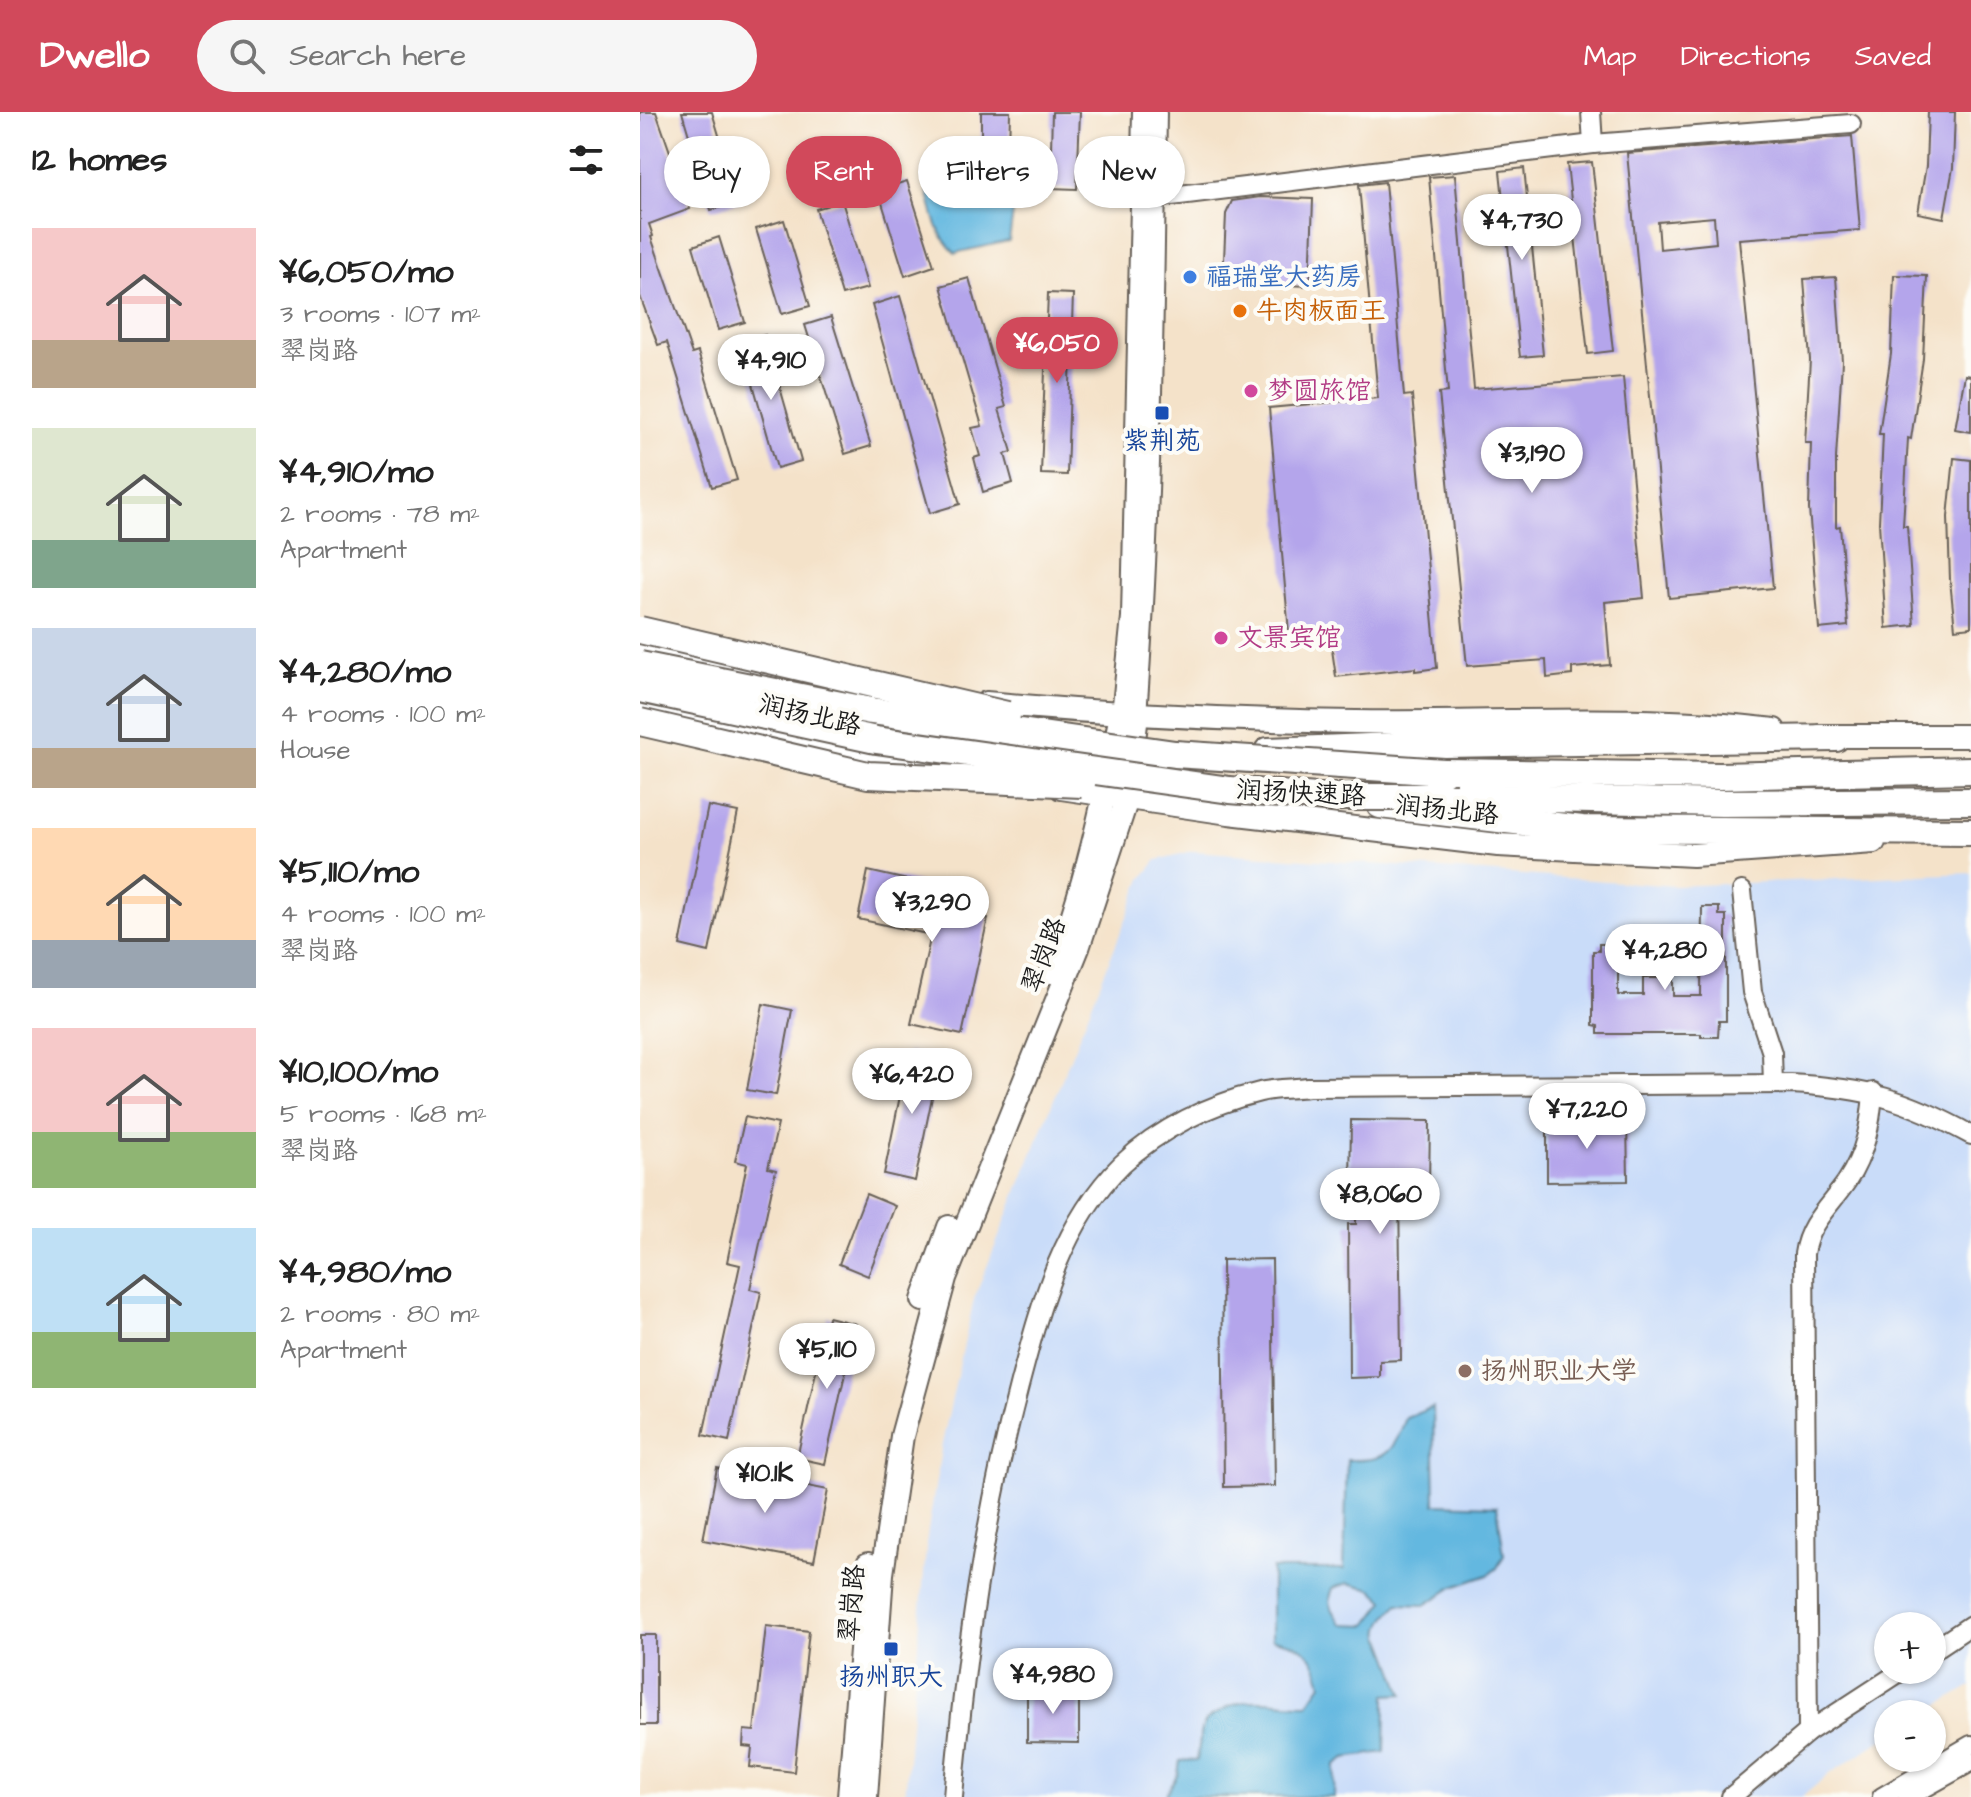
<!DOCTYPE html>
<html lang="en">
<head>
<meta charset="utf-8">
<style>
  :root { --surface:#fff; --page:#f6f6f6; --text:#222; --muted:#767676; --accent:#d1495b }
  body { margin:0; font-family:"Architects Daughter","LXGW WenKai TC",sans-serif; background:var(--page); color:var(--text); height:100vh; display:flex; flex-direction:column; font-size:30px; white-space:nowrap }
  * { box-sizing:border-box; margin:0 }
  p { font-size:26px; color:var(--muted) }
  .icon { flex:none; width:44px; height:44px; fill:none; stroke:currentColor; stroke-width:2; stroke-linecap:round; stroke-linejoin:round }
  .map { position:relative; flex:1; overflow:hidden }
  .sheet { display:flex; flex-direction:column; background:var(--surface); width:640px }
  .sheet>* { flex:none }
  .guide { position:absolute; left:24px; top:24px; width:760px; height:72px; display:flex; gap:16px }
  .tools { position:absolute; left:1234px; top:1500px; display:grid; gap:16px }
  .tools a { display:grid; place-items:center; width:72px; height:72px; border-radius:50%; background:var(--surface); box-shadow:0 2px 6px #0004; font-size:40px }
  .price { position:absolute; translate:-50% -68px; padding:0 18px; border-radius:28px; background:#fff; color:#222; font-size:26px; line-height:52px; filter:drop-shadow(0 2px 4px #0008) }
  .price::after { content:''; position:absolute; left:50%; top:48px; width:24px; height:18px; margin-left:-12px; background:inherit; clip-path:polygon(0 0,100% 0,50% 100%) }
  .price.on { background:var(--accent); color:#fff }
  ul { padding:0; list-style:none }
  li { display:flex; align-items:center; gap:24px; height:200px; padding:0 32px }
  li span { display:grid; place-items:center; flex:none; width:224px; height:160px; border-radius:0px; color:#555 }
  li>.icon { margin-inline-start:auto }
  span .icon { width:96px; height:96px; fill:#fffc; stroke-width:1 }
  li b { font-size:34px }
  h2 { display:flex; justify-content:space-between; align-items:center; height:96px; padding:0 32px; font-size:34px }
  .tag { padding:0 28px; border-radius:36px; background:var(--surface); box-shadow:0 2px 6px #0004; font-size:28px; line-height:72px }
  .tag.on { background:var(--accent); color:#fff }
  header { display:flex; align-items:center; gap:48px; box-sizing:border-box; height:112px; padding:0 40px; background:var(--accent); color:#fff }
  header strong { font-size:38px }
  nav { display:flex; gap:44px; margin-inline-start:auto; font-size:28px }
  .search { width:560px; height:72px; background:var(--page); display:flex; align-items:center; gap:20px; box-sizing:border-box; padding:0 28px; border-radius:44px; color:var(--muted); font-size:30px }
  main { display:flex; flex:1; min-height:0 }
  .map>svg:first-child { display:block }
</style>
</head>
<body>
<header>
<strong>Dwello</strong>
<div class="search"><svg class="icon" aria-label="search" viewBox="0 0 24 24"><circle cx="10" cy="10" r="6"/><path d="M15 15l6 6"/></svg>Search here</div>
<nav><a>Map</a><a>Directions</a><a>Saved</a></nav>
</header>
<main>
<section class="sheet">
<h2>12 homes<svg class="icon" aria-label="filters" viewBox="0 0 24 24"><path d="M4 7h16M4 17h16"/><circle cx="9" cy="7" r="2"/><circle cx="15" cy="17" r="2"/></svg></h2>
<ul>
<li><span style="background:linear-gradient(#f6c9c9 70%,#b9a48a 0)"><svg class="icon" aria-label="home" viewBox="0 0 24 24"><path d="M3 11l9-7 9 7M6 9v11h12V9"/></svg></span><div><b>¥6,050/mo</b><p>3 rooms · 107 m²</p><p>翠岗路</p></div></li>
<li><span style="background:linear-gradient(#dfe7d0 70%,#7fa58c 0)"><svg class="icon" aria-label="home" viewBox="0 0 24 24"><path d="M3 11l9-7 9 7M6 9v11h12V9"/></svg></span><div><b>¥4,910/mo</b><p>2 rooms · 78 m²</p><p>Apartment</p></div></li>
<li><span style="background:linear-gradient(#c9d6e8 75%,#b9a48a 0)"><svg class="icon" aria-label="home" viewBox="0 0 24 24"><path d="M3 11l9-7 9 7M6 9v11h12V9"/></svg></span><div><b>¥4,280/mo</b><p>4 rooms · 100 m²</p><p>House</p></div></li>
<li><span style="background:linear-gradient(#ffd9b3 70%,#9aa5b1 0)"><svg class="icon" aria-label="home" viewBox="0 0 24 24"><path d="M3 11l9-7 9 7M6 9v11h12V9"/></svg></span><div><b>¥5,110/mo</b><p>4 rooms · 100 m²</p><p>翠岗路</p></div></li>
<li><span style="background:linear-gradient(#f6c9c9 65%,#8fb573 0)"><svg class="icon" aria-label="home" viewBox="0 0 24 24"><path d="M3 11l9-7 9 7M6 9v11h12V9"/></svg></span><div><b>¥10,100/mo</b><p>5 rooms · 168 m²</p><p>翠岗路</p></div></li>
<li><span style="background:linear-gradient(#bfe0f5 65%,#8fb573 0)"><svg class="icon" aria-label="home" viewBox="0 0 24 24"><path d="M3 11l9-7 9 7M6 9v11h12V9"/></svg></span><div><b>¥4,980/mo</b><p>2 rooms · 80 m²</p><p>Apartment</p></div></li>
</ul>
</section>
<div class="map">
<svg width="1331" height="1685" viewBox="0 0 1331 1685">
  <rect width="100%" height="100%" fill="#fdfcf7"/>
  <filter id="ink" filterUnits="userSpaceOnUse"><feTurbulence type="fractalNoise" baseFrequency=".0125" numOctaves="2"/><feDisplacementMap in="SourceGraphic" scale="16" xChannelSelector="R" yChannelSelector="G"/><feConvolveMatrix kernelMatrix="1 2 1 2 8 2 1 2 1" color-interpolation-filters="sRGB"/></filter>
  <filter id="wash" filterUnits="userSpaceOnUse"><feTurbulence type="fractalNoise" baseFrequency=".006" numOctaves="4" result="noise"/><feDisplacementMap in="SourceGraphic" scale="32" xChannelSelector="R" yChannelSelector="G"/><feGaussianBlur stdDeviation="1.8" result="paint"/><feColorMatrix in="noise" values="0 0 0 0 0 0 0 0 0 0 0 0 0 0 0 0 0 1.4 0 .05"/><feComposite in="paint" operator="in"/></filter>
  <g filter="url(#wash)">
    <rect width="100%" height="100%" fill="#f4e2c9"/>
    <path fill="#c9dcf9" fill-rule="evenodd" d="M553,739l483,35 295,-13v813l-48,28h-35v22l-59,38 -27,23h-897l22,-260 15,-93 32,-145 168,-420 15,-19zM1248,1514h44v44h-44z"/>
    <g fill="#64b8e0" stroke="#406a7e" stroke-width="2" fill-rule="evenodd">
      <path d="M292,67c17,28 32,23 55,6l27,20 -5,36 -54,12c-20,-19 -23,-45 -30,-71z"/>
      <path d="M793,1295l2,97 62,2 7,49 -7,13 -9,7 -35,12 -28,18 -27,-1c-8,10 -20,19 -17,32l22,58 -17,1 -1,57 -40,6 -10,7 -1,32h-169l13,-23 2,-13 17,-1c2,-11 3,-29 8,-38 3,-4 11,-8 16,-11 29,-18 56,-6 87,-7l14,-20c-8,-32 -18,-40 -50,-45v-70h72l3,-109c40,1 45,-6 59,-42zM708,1471l24,6 13,12 -18,24 -25,-1c-9,-13 -16,-20 -9,-36z"/>
    </g>
    <g id="blocks">
      <g fill="#b4a5eb" fill-rule="evenodd">
        <path d="M0,0h16l34,97 -41,15 4,12 -2,1 41,117 6,-2 39,128 -25,7 -45,-145 -9,3 -18,-49z"/>
        <path d="M42,0h30l27,90 -28,8z"/>
        <path d="M341,0h29l-1,37h-28z"/>
        <path d="M412,0h28l-3,77 -27,-1z"/>
        <path d="M1288,0h27l-2,56 -9,50 -26,-5 8,-47z"/>
        <path d="M1212,24l8,94 -121,9 34,349 -104,10 -42,-445zM1074,105l2,26 -56,6 -2,-27z"/>
        <path d="M952,50l21,189 -25,3 -21,-190z"/>
        <path d="M884,56l19,187 -23,2 -20,-186z"/>
        <path d="M815,63l19,214 149,-12 21,221 -39,4 5,63 -38,3v7l-25,3 -1,-18 -79,6 -28,-273 9,-1 -19,-215z"/>
        <path d="M267,69l27,85 -29,10 -27,-86z"/>
        <path d="M745,70l19,214 8,-1 25,273 -22,3v-3l-79,9 -7,-48 -40,3 -20,-224 109,-10 -19,-213z"/>
        <path d="M620,85l53,2 -3,87 -87,-3 3,-69 6,-13z"/>
        <path d="M202,89l26,87 -26,7 -26,-86z"/>
        <path d="M144,108l26,86 -28,8 -26,-85z"/>
        <path d="M79,125l26,85 -27,8 -25,-84z"/>
        <path d="M1254,163l33,1 -4,83 -12,80 -3,-1 -5,88h4l7,99 -28,3 -7,-105 4,-89h-4l12,-80z"/>
        <path d="M1196,165l6,84 -6,97v69l4,-1 8,100 -29,3 -10,-120 2,-66h-6l5,-83 -6,-81z"/>
        <path d="M329,166l37,129 -7,2 13,43 -7,2 8,29 -30,9 -9,-34 6,-2 -8,-28 10,-2 -41,-140z"/>
        <path d="M408,181l25,1 -6,181 -26,-1z"/>
        <path d="M260,184l60,208 -30,9 -58,-208z"/>
        <path d="M191,205l40,129 -26,8 -40,-129z"/>
        <path d="M125,223l36,126 -24,7 -36,-126z"/>
        <path d="M1325,263l6,1v56l-16,-3z"/>
        <path d="M1314,346l17,2v167l-16,2 -5,-49 -2,-63z"/>
        <path d="M68,694l30,6 -29,140 -29,-7z"/>
        <path d="M228,759l97,22 -4,19 27,6 -26,117 -51,-11 20,-89 -73,-16z"/>
        <path d="M1062,795h17v8h7v106h-7l-1,16h-17v-3h-103v-8l-5,-1v-74h6v-7h19v51h25v-17h30v18h28z"/>
        <path d="M123,892l29,6 -16,85 -29,-5z"/>
        <path d="M269,940l31,6 -25,123 -31,-7z"/>
        <path d="M105,1005l33,7 -10,44 8,2 -26,119 11,3 -32,149 -26,-6 37,-170 -13,-3 20,-98 -12,-3z"/>
        <path d="M987,1007l1,62 -81,1v-62z"/>
        <path d="M711,1008l79,1 -1,66 -30,-1 2,174 -21,1v16l-31,1 -1,-154h8v-14h15l-1,-24h-20z"/>
        <path d="M226,1082l29,12 -27,70 -29,-12z"/>
        <path d="M632,1147l3,227 -51,1 -2,-227z"/>
        <path d="M188,1205l28,7 -31,140 -28,-6z"/>
        <path d="M77,1356l111,22 -14,71 -111,-21z"/>
        <path d="M126,1514l43,5 -15,141 -44,-5 2,-20 -9,-1 1,-16 10,1z"/>
        <rect x="0" y="1523" width="16" height="90"/>
        <path d="M387,1576l52,1v54l-52,-1z"/>
      </g>
    </g>
  </g>
  <g filter="url(#ink)">
    <use href="#blocks" fill-opacity="0" stroke="#686159" stroke-width="2"/>
    <g fill="none" stroke-linecap="round" stroke-linejoin="round">
      <g stroke="#686159" stroke-width="22">
        <g id="minor">
          <path d="M951,0l2,32"/>
          <path d="M515,86l438,-54 258,-20"/>
          <path d="M481,603l10,-98 11,-505"/>
          <path d="M497,603c15,-201 17,-402 20,-603"/>
          <path d="M1102,779l10,101 20,61 1,31"/>
          <path d="M1292,1539l39,-26"/>
          <path d="M1168,1620l-4,-478c4,-31 27,-49 43,-73 18,-27 24,-57 26,-89"/>
          <path d="M313,1685c12,-140 30,-275 66,-411 21,-79 42,-162 103,-222 37,-35 88,-60 138,-72 15,-4 32,-3 48,-5l483,-3c75,4 115,15 180,51"/>
          <path d="M1091,1685l77,-65 95,-62"/>
          <path d="M1242,1685l89,-52"/>
          <path d="M1268,1685l63,-35"/>
        </g>
      </g>
      <g stroke="#686159" stroke-width="26">
        <g id="major">
          <path d="M0,536l138,26"/>
          <path d="M346,591c123,11 246,17 370,19 139,2 280,-9 418,8"/>
          <path d="M0,593l228,52 68,11"/>
          <path d="M1180,624h151"/>
          <path d="M421,676l168,25 269,32 195,10 181,-13"/>
          <path d="M412,860c33,-80 52,-172 69,-257"/>
          <path d="M283,1188l26,-73"/>
          <path d="M209,1685l19,-233"/>
          <path d="M226,1685l16,-223 20,-138 43,-158 133,-330 49,-149 10,-84"/>
        </g>
      </g>
      <g stroke="#686159" stroke-width="30">
        <g id="highway">
          <path d="M628,639l177,-7 391,-6"/>
          <path d="M804,660l276,4 251,-6"/>
          <path d="M817,685l265,6 249,-2"/>
          <path d="M740,693l202,24 389,3"/>
        </g>
      </g>
      <use href="#minor" stroke="#fff" stroke-width="18"/>
      <use href="#major" stroke="#fff" stroke-width="22"/>
      <use href="#highway" stroke="#fff" stroke-width="26"/>
      <g stroke="#686159" stroke-width="30" stroke-linecap="butt">
        <g id="highway-bridge">
          <path d="M0,518l367,85"/>
          <path d="M0,553l231,46 304,43 269,18"/>
          <path d="M0,577l236,51 354,50 87,7h140"/>
          <path d="M0,610l228,53 214,9"/>
        </g>
      </g>
      <use href="#highway-bridge" stroke="#fff" stroke-width="26"/>
    </g>
  </g>
  <circle fill="#3f7fe0" stroke="#fdfcf7" stroke-width="3" cx="550" cy="165" r="8"/>
  <circle fill="#e8710a" stroke="#fdfcf7" stroke-width="3" cx="600" cy="199" r="8"/>
  <g fill="#d1479c" stroke="#fdfcf7" stroke-width="3">
    <circle cx="611" cy="279" r="8"/>
    <circle cx="581" cy="526" r="8"/>
  </g>
  <g fill="#1a4fb4" stroke="#fdfcf7" stroke-width="3">
    <rect x="514" y="293" width="16" height="16" rx="4"/>
    <rect x="243" y="1529" width="16" height="16" rx="4"/>
  </g>
  <circle fill="#8d6e63" stroke="#fdfcf7" stroke-width="3" cx="825" cy="1259" r="8"/>
  <g text-anchor="middle" dominant-baseline="central" stroke-width="8" stroke-linejoin="round" paint-order="stroke">
    <g font-size="26" fill="#366cbe" stroke="#fdfcf7" text-anchor="start">
      <text x="566" y="165">福瑞堂大药房</text>
    </g>
    <g font-size="26" fill="#c56008" stroke="#fdfcf7" text-anchor="start">
      <text x="616" y="199">牛肉板面王</text>
    </g>
    <g font-size="26" fill="#b23c85" stroke="#fdfcf7" text-anchor="start">
      <text x="627" y="279">梦圆旅馆</text>
      <text x="597" y="526">文景宾馆</text>
    </g>
    <g font-size="26" fill="#164399" stroke="#fdfcf7">
      <text x="522" y="329">紫荆苑</text>
      <text x="251" y="1565">扬州职大</text>
    </g>
    <g font-size="26" fill="#1c1c1c" stroke="#fdfcf7">
      <text transform="translate(170 603) rotate(13)">润扬北路</text>
      <text transform="translate(661 681) rotate(3)">润扬快速路</text>
      <text transform="translate(807 698) rotate(6)">润扬北路</text>
      <text transform="translate(404 843) rotate(-69)">翠岗路</text>
      <text transform="translate(212 1491) rotate(-85)">翠岗路</text>
    </g>
    <g font-size="26" fill="#785e54" stroke="#fdfcf7" text-anchor="start">
      <text x="841" y="1259">扬州职业大学</text>
    </g>
  </g>
</svg>
<div class="tools">
<a>+</a>
<a>−</a>
</div>
<b class="price" style="left:882px;top:150px">¥4,730</b>
<b class="price on" style="left:417px;top:273px">¥6,050</b>
<b class="price" style="left:131px;top:290px">¥4,910</b>
<b class="price" style="left:892px;top:383px">¥3,190</b>
<b class="price" style="left:292px;top:832px">¥3,290</b>
<b class="price" style="left:1025px;top:880px">¥4,280</b>
<b class="price" style="left:272px;top:1004px">¥6,420</b>
<b class="price" style="left:947px;top:1039px">¥7,220</b>
<b class="price" style="left:740px;top:1124px">¥8,060</b>
<b class="price" style="left:187px;top:1279px">¥5,110</b>
<b class="price" style="left:125px;top:1403px">¥10.1K</b>
<b class="price" style="left:413px;top:1604px">¥4,980</b>
<div class="guide">
<a class="tag">Buy</a>
<a class="tag on">Rent</a>
<a class="tag">Filters</a>
<a class="tag">New</a>
</div>
</div>
</main>
</body>
</html>
